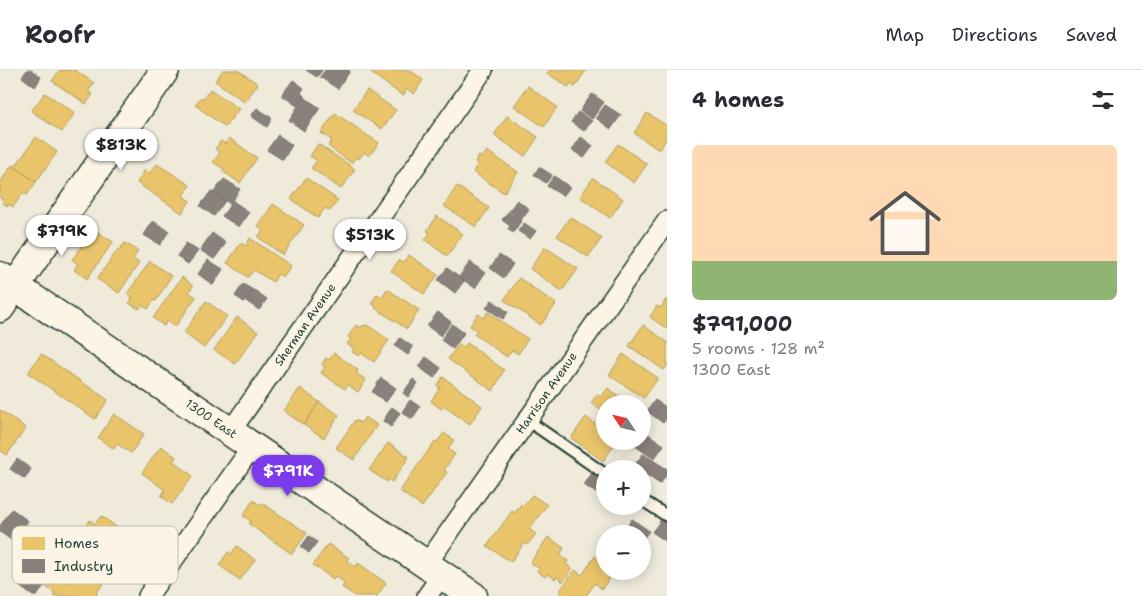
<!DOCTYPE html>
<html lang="en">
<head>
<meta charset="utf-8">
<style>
  :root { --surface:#fff; --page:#f2f2f3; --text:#2b2b33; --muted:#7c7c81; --line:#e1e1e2; --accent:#7c3aed }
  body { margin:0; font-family:"Shantell Sans",sans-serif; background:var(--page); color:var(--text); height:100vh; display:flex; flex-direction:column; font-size:19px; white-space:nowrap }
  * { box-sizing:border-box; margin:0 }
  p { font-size:16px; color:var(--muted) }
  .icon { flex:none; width:28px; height:28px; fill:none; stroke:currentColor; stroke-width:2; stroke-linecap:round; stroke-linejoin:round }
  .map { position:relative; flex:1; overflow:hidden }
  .side { display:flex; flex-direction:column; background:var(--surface); width:475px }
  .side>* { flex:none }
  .needle { width:32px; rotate:305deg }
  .fabs { position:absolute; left:596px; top:325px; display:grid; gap:10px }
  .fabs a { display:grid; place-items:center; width:55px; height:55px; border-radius:50%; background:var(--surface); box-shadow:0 2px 12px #0003; font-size:25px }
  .price { position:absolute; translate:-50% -42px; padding:0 11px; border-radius:18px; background:#fff; color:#222; font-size:16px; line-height:32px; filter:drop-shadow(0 1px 2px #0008) }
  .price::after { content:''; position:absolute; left:50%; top:30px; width:15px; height:11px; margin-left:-8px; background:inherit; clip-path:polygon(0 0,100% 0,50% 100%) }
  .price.active { background:var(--accent); color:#fff }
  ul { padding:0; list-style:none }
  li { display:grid; align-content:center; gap:10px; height:265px; padding:0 25px }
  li+li { border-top:1px solid var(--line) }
  li span { display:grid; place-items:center; height:155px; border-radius:8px; color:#555 }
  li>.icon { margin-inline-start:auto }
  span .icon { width:90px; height:90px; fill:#fffc; stroke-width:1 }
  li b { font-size:21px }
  h2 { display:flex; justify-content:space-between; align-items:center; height:60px; padding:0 25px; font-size:21px }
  header { display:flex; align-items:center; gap:30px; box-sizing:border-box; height:70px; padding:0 25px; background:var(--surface); border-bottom:1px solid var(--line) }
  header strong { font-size:24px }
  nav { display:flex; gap:28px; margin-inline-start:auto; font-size:18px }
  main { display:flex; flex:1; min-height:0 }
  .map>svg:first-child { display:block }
</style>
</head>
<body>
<header>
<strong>Roofr</strong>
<nav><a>Map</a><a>Directions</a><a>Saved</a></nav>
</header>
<main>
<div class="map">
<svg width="667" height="526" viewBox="0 0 667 526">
  <rect width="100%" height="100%" fill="#efeada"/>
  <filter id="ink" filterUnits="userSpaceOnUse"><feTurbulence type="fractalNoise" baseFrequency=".02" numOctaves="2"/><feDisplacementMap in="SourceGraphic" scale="10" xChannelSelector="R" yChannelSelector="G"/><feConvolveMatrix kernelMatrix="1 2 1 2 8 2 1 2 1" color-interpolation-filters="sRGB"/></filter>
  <g filter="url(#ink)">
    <g fill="#e9c46a" stroke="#ac9c5a">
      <path d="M60,0h15l19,13 -6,9 5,2 -7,10 -34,-23z"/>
      <path d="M223,0h15l20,14 -13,18 -30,-21z"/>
      <path d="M373,0h37l13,10 -9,14 -7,-5 -4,7 -32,-23z"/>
      <path d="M550,0h36l-11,17 -5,-3 -2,3 -21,-14z"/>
      <path d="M528,16l29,21 -13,20 -30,-21z"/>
      <path d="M210,19l29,20 -14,18 -30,-22 6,-8 2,2z"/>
      <path d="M367,20l29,20 -14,19 -29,-19z"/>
      <path d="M45,23l30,20 -13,19 -31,-21z"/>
      <path d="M335,43l44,30 -10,13 -5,-4 -5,7 -3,-2 -5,6 -23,-17 4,-6 -11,-7z"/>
      <path d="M647,43l20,13v6l-2,4 2,2 -8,12 -25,-17z"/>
      <path d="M507,46l31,21 -13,19 -31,-21z"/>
      <path d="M36,67l21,15 -21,30 -21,-15z"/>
      <path d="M229,68l28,20 -17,25 -18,-12 2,-2 -11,-7 7,-9 -5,-4 6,-8 4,3z"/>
      <path d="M318,74l37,25 -14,20 -30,-21 6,-7 -7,-5z"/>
      <path d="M618,74l29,20 -13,19 -29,-21z"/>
      <path d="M487,81l31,21 -14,21 -31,-21 5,-8 -3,-2 4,-6 3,2z"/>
      <path d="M157,94l33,21 -7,11 7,5 -8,12 -45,-30 8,-13 5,3z"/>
      <path d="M12,95l24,17 -9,13 -4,-2 -10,14 -4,-3 -1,2 -6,-3 2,-2 -4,-3v-15z"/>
      <path d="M306,108l32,22 -8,11 -5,-3 -7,10 -27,-19z"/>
      <path d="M593,108l30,21 -13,19 -30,-21z"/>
      <path d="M457,116l32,22 -13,19 -32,-21z"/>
      <path d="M273,134l31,21 -21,30 -25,-18 5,-7 -5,-4z"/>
      <path d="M437,146l26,18 -16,22 -22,-16 5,-7 -3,-2z"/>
      <path d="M570,147l32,21 -14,19 -31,-21z"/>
      <path d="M93,159l20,13 -26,37 -13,-9 4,-6 -6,-4z"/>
      <path d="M250,168l41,28 -8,11 -5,-3 -5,8 -19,-12 -6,7 -21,-14 14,-20 5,3z"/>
      <path d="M125,173l13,8 -5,8 6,4 -20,30 -22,-14 21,-30 1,1z"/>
      <path d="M545,177l33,22 -16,22 -32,-22z"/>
      <path d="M409,185l29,20 -14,19 -33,-23 8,-11 5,2z"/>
      <path d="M150,191l21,15 -15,25 -2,-1 -6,9 -6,-4 -3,4 -10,-6 4,-5 -6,-4z"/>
      <path d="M182,207l11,9 -4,6 7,5 -21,30 -8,-6 -3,5 -11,-8z"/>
      <path d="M519,208l37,26 -15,21 -37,-25z"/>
      <path d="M387,219l32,21 -12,19 -32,-21 1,-2 -5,-3 6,-9 5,3z"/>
      <path d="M666,229l1,1v29l-17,-12 7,-11 4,2z"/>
      <path d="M206,231l21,15 -23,32 -20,-15z"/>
      <path d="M488,242l40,27 -10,15 -6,-4 -5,7 -33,-23 3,-4 -7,-4 8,-12 6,4z"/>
      <path d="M237,247l21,15 -23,32 -21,-14z"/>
      <path d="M356,255l3,2 8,-2 22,15 -15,22 -13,-9 -2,3 -7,-4 2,-3 -7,-5 4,-5 -3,-2z"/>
      <path d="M643,255l24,17v24l-3,4 -35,-24z"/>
      <path d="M467,273l37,27 -11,21 -45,-32 11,-15 5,3z"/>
      <path d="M334,283l24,17 -2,3 10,7 -8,12 -10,-7 -3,4 -24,-16 4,-6 -3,-3 4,-6 3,2z"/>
      <path d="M41,284l67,46 -13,19 -67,-46z"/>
      <path d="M623,284l35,24 -14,20 -35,-23z"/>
      <path d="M443,307l39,29 -12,18 -27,-18 -2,3 -10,-8 9,-13 -3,-2z"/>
      <path d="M300,318l19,14 -15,23 -20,-14z"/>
      <path d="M608,318l21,16h-24v9l-14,-10 6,-9 4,3z"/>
      <path d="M319,332l20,13 -15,23 -20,-13z"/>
      <path d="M0,340l26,18 -19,27 -7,-5z"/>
      <path d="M114,344l30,20 -13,19 -14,-9 -3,5 -16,-11z"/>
      <path d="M365,347l12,8 -23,35 -18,-12 19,-28 6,3z"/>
      <path d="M586,347l19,14v10h12l-14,20 -32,-23z"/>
      <path d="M444,363l10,7 -6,9 7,5 -11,16 3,2 -25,35 -22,-16 35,-50 2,1z"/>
      <path d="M388,373l21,14 -17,25 -4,-3 -1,3 -18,-12z"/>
      <path d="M161,376l15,11 -3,4 20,15 -21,28 -11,-8 4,-6 -23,-17z"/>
      <path d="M532,425l15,10 -18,24 7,5 -9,11 -3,-2 -13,19 -24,-16 25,-35 3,2 6,-9 2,2z"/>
      <path d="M253,430l7,5 2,-2 45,30 -15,21 -43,-30 2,-3 -8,-5z"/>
      <path d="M101,446l30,21 -12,16 5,4 -7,10 -24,-18 3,-3 -16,-12 10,-14 5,4z"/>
      <path d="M548,467l16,11 -4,7 8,6 -2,3 6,5 -9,13 -6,-5 -2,2 -7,-5 -3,3 -8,-6 2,-3 -9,-5z"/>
      <path d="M328,474l21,14 -2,3 9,6 2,-4 28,20 -9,13h-22l-13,-9 3,-4 -10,-7 -2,3 -20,-14z"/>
      <path d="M237,476l18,14 -15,20 -21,-15 9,-13 3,2z"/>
      <path d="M595,486l10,7v8h9l-12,18 -7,-6 -9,13h-22l-5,-4 16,-22 7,5z"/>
      <path d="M83,495l22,16 -9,13 2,2h-45l2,-3 -10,-7 10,-14 16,11z"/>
    </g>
    <g fill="#8a817c" stroke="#6a6d66">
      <path d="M27,0h4l10,7 -6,10 -13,-10z"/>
      <path d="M306,0h16l-5,7z"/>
      <path d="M325,0h23l2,1 -12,18 -18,-12z"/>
      <path d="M293,10l11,8 -3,5 3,3 -7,10 -15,-11z"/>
      <path d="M592,24l12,8 -12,17 -12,-8z"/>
      <path d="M304,27l16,11 -16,23 -15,-11z"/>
      <path d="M605,35l16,10 -10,14 -15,-11z"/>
      <path d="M257,38l15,10 -5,9 -16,-11z"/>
      <path d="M578,42l14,9 -8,10 -13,-9z"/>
      <path d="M278,65l14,10 -9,15 -16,-10z"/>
      <path d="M581,67l12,9 -9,12 -12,-8z"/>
      <path d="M539,97l13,8 -6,8 -12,-8z"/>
      <path d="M554,106l16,11 -7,9 -16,-10z"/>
      <path d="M224,109l16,10 -10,15 -16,-12z"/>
      <path d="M211,121l14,10 -11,15 -14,-10z"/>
      <path d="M517,130l12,9 -8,11 -12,-9z"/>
      <path d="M233,131l16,11 -10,15 -17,-11z"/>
      <path d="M508,142l13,9 -8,12 -5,-4 2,-3 -8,-6z"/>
      <path d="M153,151l16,10 -9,14 -16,-10z"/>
      <path d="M524,153l12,8 -6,8 -12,-8z"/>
      <path d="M212,163l14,10 -12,16 -14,-9z"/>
      <path d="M186,173l12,8 -10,13 -11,-8z"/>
      <path d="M499,185l14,9 -9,14 -14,-10z"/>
      <path d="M208,190l15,9 -10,16 -15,-11z"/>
      <path d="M470,192l15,11 -10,15 -16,-11z"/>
      <path d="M447,198l17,13 -9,12 -17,-13z"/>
      <path d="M243,214l10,6 -9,12 -9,-6z"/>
      <path d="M254,220l13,9 -8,11 -13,-9z"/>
      <path d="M492,230l16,12 -5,7 -17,-11z"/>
      <path d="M438,242l13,10 -10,14 -14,-10z"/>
      <path d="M452,254l12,9 -11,16 -12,-9z"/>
      <path d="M400,268l13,9 -5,8 -13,-9z"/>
      <path d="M426,287l15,11 -7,10 -15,-11z"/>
      <path d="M381,308l15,10 -10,14 -14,-10z"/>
      <path d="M413,309l5,4 -10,14 -5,-4z"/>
      <path d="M410,330l10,7 -8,12 -10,-7z"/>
      <path d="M655,330l12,8v10l-4,5 -16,-12z"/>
      <path d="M392,337l8,6 -9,14 -8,-6z"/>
      <path d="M642,360l22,15 -10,14 -26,-18h14z"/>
      <path d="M643,384l24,15v5l-7,10 -18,-12v-3h-4l-4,-3z"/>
      <path d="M17,389l14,10 -6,10 -15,-10z"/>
      <path d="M592,403l13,8v18l-21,-14z"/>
      <path d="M12,439l16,12 -14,21 -14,-10v-6z"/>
      <path d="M632,449l17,12 -7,9v-6h-20z"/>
      <path d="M661,450l6,4v18l-15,-10z"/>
      <path d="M309,466l8,6 -8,11 -8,-6z"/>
      <path d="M31,499l16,12 -10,15h-4l-14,-10z"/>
    </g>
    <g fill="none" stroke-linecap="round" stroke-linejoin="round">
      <g stroke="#1f3d34" stroke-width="14">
        <g id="lane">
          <path d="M527,350l78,54"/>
          <path d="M642,430l25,16"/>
        </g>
      </g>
      <g stroke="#1f3d34" stroke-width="22">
        <g id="street">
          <path id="s1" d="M230,362l253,-362"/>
          <path id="s2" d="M426,495l241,-344"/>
          <path d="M148,526l104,-149"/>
          <path d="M427,526l15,-21"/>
        </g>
      </g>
      <g stroke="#1f3d34" stroke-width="31">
        <g id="secondary">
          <path id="s3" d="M0,206l473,320"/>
          <path d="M0,238l165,-238"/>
        </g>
      </g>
      <use href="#lane" stroke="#fcf5e5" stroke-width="10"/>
      <use href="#street" stroke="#fcf5e5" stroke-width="19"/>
      <use href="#secondary" stroke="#fcf5e5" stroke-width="28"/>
    </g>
  </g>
  <g text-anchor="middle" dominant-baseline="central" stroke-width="5" stroke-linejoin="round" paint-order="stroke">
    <g font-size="12" fill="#1f3d34" stroke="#fcf5e5">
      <text stroke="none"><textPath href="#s1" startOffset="131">Sherman Avenue</textPath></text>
      <text stroke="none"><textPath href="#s2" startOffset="210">Harrison Avenue</textPath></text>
      <text stroke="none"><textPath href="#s3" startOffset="255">1300 East</textPath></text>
    </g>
  </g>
  <rect x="12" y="456" width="166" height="58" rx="8" fill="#fcf5e5" stroke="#babeb0" stroke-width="1"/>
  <rect x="22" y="467" width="23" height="13" fill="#e9c46a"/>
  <rect x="22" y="489" width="23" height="14" fill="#8a817c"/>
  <g font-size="14" fill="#1f3d34">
    <text x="54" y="478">Homes</text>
    <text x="54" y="501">Industry</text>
  </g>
</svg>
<div class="fabs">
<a><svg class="needle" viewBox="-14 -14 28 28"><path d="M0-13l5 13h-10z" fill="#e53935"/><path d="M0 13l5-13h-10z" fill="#7c7c81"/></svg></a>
<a>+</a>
<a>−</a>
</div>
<b class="price" style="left:121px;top:101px">$813K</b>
<b class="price" style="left:62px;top:187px">$719K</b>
<b class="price" style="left:370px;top:191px">$513K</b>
<b class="price active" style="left:288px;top:427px">$791K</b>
</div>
<section class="side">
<h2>4 homes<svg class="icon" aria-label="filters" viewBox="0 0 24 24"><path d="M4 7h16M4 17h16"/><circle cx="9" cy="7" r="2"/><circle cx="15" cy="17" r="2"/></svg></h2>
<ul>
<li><span style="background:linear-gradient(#ffd9b3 75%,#8fb573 0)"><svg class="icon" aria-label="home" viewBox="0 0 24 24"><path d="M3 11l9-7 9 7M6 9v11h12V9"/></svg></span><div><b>$791,000</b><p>5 rooms · 128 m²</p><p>1300 East</p></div></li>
</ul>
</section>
</main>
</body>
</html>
